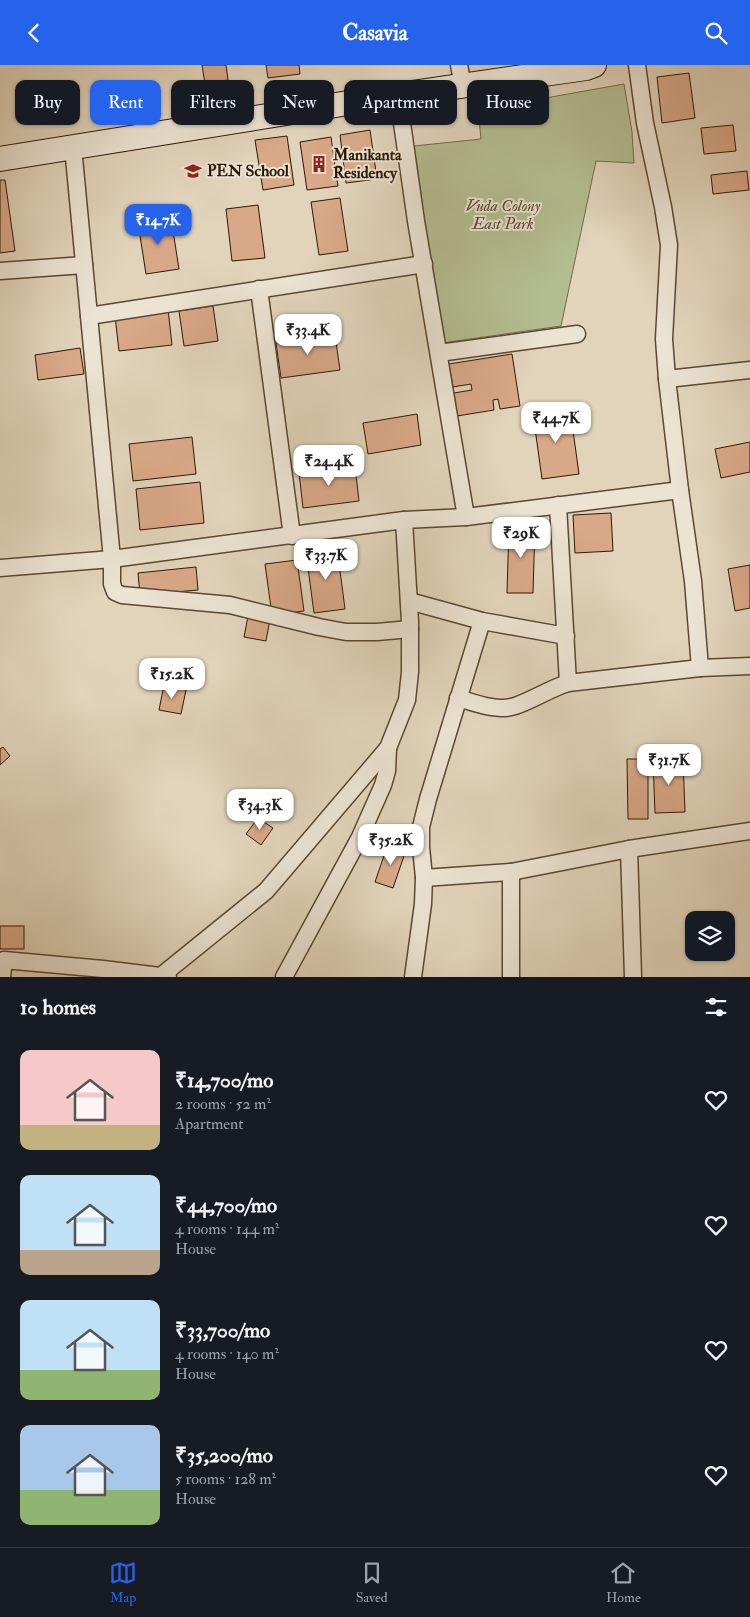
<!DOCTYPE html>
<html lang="en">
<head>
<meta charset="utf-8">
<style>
  :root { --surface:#171b24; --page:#20242c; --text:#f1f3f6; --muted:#9ea1a6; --line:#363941; --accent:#2563eb }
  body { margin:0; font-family:"IM FELL Double Pica",serif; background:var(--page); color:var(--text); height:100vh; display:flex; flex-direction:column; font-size:19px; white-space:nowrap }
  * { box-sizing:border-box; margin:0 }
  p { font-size:16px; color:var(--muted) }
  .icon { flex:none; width:28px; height:28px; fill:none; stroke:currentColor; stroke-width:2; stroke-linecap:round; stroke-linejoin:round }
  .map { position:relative; height:912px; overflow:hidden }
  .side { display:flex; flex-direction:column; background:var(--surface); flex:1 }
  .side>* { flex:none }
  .top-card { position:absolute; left:15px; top:15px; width:720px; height:45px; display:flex; gap:10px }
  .tools { position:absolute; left:685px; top:846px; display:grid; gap:10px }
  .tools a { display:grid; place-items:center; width:50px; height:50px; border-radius:10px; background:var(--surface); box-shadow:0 1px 4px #0004; font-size:25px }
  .price { position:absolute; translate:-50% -42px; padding:0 11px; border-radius:10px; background:#fff; color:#222; font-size:16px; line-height:32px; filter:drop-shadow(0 1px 2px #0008) }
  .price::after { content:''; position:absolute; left:50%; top:30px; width:15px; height:11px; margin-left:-8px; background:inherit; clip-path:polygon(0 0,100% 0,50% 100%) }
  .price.current { background:var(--accent); color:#fff }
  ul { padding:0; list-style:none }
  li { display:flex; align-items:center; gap:15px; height:125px; padding:0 20px }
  li span { display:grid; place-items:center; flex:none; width:140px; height:100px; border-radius:10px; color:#555 }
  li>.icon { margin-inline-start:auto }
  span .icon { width:60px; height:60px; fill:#fffc; stroke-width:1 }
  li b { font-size:21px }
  h2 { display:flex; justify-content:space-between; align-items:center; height:60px; padding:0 20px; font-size:21px }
  .chip { padding:0 18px; border-radius:10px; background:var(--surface); box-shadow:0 1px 4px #0004; font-size:18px; line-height:45px }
  .chip.current { background:var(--accent); color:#fff }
  header { display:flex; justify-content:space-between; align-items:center; height:65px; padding:0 20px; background:var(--accent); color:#fff; font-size:22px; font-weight:800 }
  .tabs { display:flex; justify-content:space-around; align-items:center; height:70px; border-top:1px solid var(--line); background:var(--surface); font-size:14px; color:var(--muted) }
  .tabs a { display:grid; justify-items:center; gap:2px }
  .tabs .current { color:var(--accent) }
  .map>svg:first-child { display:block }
</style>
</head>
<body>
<header><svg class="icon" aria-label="back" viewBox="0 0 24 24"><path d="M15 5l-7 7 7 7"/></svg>Casavia<svg class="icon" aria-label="search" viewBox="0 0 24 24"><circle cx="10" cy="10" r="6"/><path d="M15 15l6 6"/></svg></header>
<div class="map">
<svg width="750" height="912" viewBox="0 0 750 912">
  <rect width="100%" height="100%" fill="#e1d4bb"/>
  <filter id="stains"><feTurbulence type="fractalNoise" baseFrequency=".004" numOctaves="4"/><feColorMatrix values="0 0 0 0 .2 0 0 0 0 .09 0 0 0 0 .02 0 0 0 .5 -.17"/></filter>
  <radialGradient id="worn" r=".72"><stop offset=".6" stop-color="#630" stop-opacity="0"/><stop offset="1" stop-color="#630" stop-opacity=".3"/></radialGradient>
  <path fill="#b3bd90" stroke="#706b4a" d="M624,19l8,48 2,31 -38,-2 -35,165 -119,17 -28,-197 67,-7 -3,-29z"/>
  <g fill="#d9a888" stroke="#2d1903">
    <path d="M202,0h24l2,15 -23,4z"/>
    <path d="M266,0h33l1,9 -32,4z"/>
    <path d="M689,8l6,45 -33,5 -5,-46z"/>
    <path d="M733,60l3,26 -32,3 -3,-26z"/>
    <path d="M370,65l7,49 -31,4 -6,-48z"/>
    <path d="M287,71l7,49 -31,5 -8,-50z"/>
    <path d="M331,72l7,49 -31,4 -7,-48z"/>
    <path d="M747,106l2,19 -36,4 -2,-19z"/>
    <path d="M0,115h5l10,71 -15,2z"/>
    <path d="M340,133l8,53 -29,4 -8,-53z"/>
    <path d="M258,140l7,53 -33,3 -6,-52z"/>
    <path d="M171,153l8,51 -33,5 -8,-51z"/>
    <path d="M213,241l5,35 -34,5 -5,-35z"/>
    <path d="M168,244l4,36 -53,6 -4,-35z"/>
    <path d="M335,270l5,35 -59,8 -5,-35z"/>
    <path d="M80,283l4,26 -46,6 -3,-25z"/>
    <path d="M512,289l8,52 -20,3 -2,-10 -5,1 1,10 -37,6 -3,-23 18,-3 -1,-6 -18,3 -4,-23z"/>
    <path d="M570,344l9,65 -37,5 -9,-65z"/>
    <path d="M417,349l4,31 -53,9 -5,-31z"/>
    <path d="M192,372l4,37 -63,7 -4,-37z"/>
    <path d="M750,377v30l-29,6 -6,-29z"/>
    <path d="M355,401l4,35 -56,7 -4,-35z"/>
    <path d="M200,417l4,41 -64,7 -4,-41z"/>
    <path d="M611,448l2,38 -38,2 -2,-38z"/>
    <path d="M509,460h26l-2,68h-26z"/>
    <path d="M337,483l8,61 -31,4 -8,-60z"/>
    <path d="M297,495l7,51 -32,4 -7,-51z"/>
    <path d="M750,500v43l-15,3 -7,-42z"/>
    <path d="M196,502l2,23 -58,5 -2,-22z"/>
    <path d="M248,551l22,3 -4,22 -22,-4z"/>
    <path d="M164,620l22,5 -5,24 -22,-4z"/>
    <path d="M3,682l7,9 -10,9v-16z"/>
    <path d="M627,694h21v60h-20z"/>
    <path d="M683,695l2,52 -30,1 -2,-52z"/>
    <path d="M258,753l15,10 -12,17 -15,-11z"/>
    <path d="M388,779l18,6 -13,38 -18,-6z"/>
    <rect x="0" y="861" width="24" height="23"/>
  </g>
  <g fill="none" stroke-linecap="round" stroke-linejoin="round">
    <g stroke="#5a4831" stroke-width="19">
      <g id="street">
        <path d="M459,0l4,21"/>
        <path d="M637,0l8,58 18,84 6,38 -5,94 3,40"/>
        <path d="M398,30l18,126 50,296"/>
        <path d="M73,82l39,412v25l3,8 7,3 108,10 89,22 27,5h31l33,-3"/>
        <path d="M0,206l84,-6"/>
        <path d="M259,224l33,247"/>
        <path d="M89,251l335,-52"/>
        <path d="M439,288l138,-19"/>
        <path d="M680,425l13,91 7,87"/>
        <path d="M558,440l10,178"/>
        <path d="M0,503l112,-9 292,-39 62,-3 214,-27 -13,-111 83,-9"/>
        <path d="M409,536l73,20 84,15"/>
        <path d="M458,633c17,5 39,14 57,8 18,-6 34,-17 53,-23l132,-15 50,-2"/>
        <path d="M629,784l4,128"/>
        <path d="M511,807v105"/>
        <path d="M424,813l87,-6 118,-23 121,-18"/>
        <path d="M161,911l105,-85 122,-143 19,-48 3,-28v-50l-6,-102"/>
        <path d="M2,912l2,-17 99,9 65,8"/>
        <path d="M284,912l76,-140 23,-52 4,-14 1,-23"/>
        <path d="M413,912l10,-73 1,-26 -3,-31v-20l7,-28 54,-178"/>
      </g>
    </g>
    <g stroke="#2d1903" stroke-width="26">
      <path id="secondary" d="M0,94l398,-64 188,-27 8,-3"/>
    </g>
    <use href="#street" stroke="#ece3d3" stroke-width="16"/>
    <use href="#secondary" stroke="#ece3d3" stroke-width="24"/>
  </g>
  <defs>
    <g id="building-bare" transform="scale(1.35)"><path d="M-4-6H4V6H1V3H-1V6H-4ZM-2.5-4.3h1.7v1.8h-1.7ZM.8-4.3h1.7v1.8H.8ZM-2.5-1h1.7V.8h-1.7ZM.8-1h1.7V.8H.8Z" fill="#8f2418" stroke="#ece3d3" stroke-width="2.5" paint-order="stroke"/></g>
    <g id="school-bare" transform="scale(1.35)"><path d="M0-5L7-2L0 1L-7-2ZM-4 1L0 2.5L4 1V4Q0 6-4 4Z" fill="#8f2418" stroke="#ece3d3" stroke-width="2.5" paint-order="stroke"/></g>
  </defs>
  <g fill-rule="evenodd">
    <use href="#building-bare" x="319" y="99"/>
    <use href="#school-bare" x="193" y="106"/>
  </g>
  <g text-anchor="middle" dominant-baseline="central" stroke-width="4" stroke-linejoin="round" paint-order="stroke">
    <g font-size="16" font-weight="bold" fill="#2d1903" stroke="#ece3d3" text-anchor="start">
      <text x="333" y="90">Manikanta<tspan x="333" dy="18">Residency</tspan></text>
      <text x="207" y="106">PEN School</text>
    </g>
    <g font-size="16" font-style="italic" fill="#554a2d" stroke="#ece3d3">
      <text x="503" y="141">Vuda Colony<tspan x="503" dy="18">East Park</tspan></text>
    </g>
  </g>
  <rect width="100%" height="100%" filter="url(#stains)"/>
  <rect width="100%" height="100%" fill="url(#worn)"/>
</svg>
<div class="tools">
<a><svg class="icon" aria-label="layers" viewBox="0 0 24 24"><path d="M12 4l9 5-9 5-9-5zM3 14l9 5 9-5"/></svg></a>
</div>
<b class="price current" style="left:158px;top:181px">₹14.7K</b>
<b class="price" style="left:308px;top:291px">₹33.4K</b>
<b class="price" style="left:556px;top:379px">₹44.7K</b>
<b class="price" style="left:329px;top:422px">₹24.4K</b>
<b class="price" style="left:521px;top:494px">₹29K</b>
<b class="price" style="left:326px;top:516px">₹33.7K</b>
<b class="price" style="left:172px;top:635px">₹15.2K</b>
<b class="price" style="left:669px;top:721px">₹31.7K</b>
<b class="price" style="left:260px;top:766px">₹34.3K</b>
<b class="price" style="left:391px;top:801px">₹35.2K</b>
<div class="top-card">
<a class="chip">Buy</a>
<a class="chip current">Rent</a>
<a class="chip">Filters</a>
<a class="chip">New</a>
<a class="chip">Apartment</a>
<a class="chip">House</a>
</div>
</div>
<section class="side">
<h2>10 homes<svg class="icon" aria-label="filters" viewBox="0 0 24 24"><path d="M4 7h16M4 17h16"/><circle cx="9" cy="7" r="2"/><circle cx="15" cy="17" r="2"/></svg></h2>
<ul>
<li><span style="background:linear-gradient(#f6c9c9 75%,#c2b280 0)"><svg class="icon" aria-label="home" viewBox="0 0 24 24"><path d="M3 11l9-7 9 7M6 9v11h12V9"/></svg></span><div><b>₹14,700/mo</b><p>2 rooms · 52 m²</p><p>Apartment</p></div><svg class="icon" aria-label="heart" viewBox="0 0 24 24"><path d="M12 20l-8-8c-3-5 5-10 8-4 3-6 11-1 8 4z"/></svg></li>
<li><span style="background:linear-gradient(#bfe0f5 75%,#b9a48a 0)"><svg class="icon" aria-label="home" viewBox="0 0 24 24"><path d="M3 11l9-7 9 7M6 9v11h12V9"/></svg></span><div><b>₹44,700/mo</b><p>4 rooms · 144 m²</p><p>House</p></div><svg class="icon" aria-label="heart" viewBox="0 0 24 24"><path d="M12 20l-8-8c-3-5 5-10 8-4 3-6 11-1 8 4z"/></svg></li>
<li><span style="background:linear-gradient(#bfe0f5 70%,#8fb573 0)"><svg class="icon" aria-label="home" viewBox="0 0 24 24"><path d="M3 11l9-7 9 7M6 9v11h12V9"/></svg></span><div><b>₹33,700/mo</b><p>4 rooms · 140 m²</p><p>House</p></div><svg class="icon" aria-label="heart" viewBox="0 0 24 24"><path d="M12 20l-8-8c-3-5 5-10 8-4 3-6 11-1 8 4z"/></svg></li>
<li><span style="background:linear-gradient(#a9c7e8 65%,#8fb573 0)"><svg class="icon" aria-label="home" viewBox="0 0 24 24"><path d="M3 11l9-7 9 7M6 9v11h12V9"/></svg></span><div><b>₹35,200/mo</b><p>5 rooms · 128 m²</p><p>House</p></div><svg class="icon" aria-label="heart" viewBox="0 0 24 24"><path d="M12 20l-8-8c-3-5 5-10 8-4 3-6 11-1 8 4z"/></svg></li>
</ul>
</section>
<nav class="tabs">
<a class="current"><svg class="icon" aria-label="map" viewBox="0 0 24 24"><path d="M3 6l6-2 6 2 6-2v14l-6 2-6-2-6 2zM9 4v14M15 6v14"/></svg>Map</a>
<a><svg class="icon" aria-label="saved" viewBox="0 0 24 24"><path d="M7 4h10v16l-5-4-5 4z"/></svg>Saved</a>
<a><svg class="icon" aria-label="home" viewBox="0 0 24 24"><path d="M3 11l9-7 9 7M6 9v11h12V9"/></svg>Home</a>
</nav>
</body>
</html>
